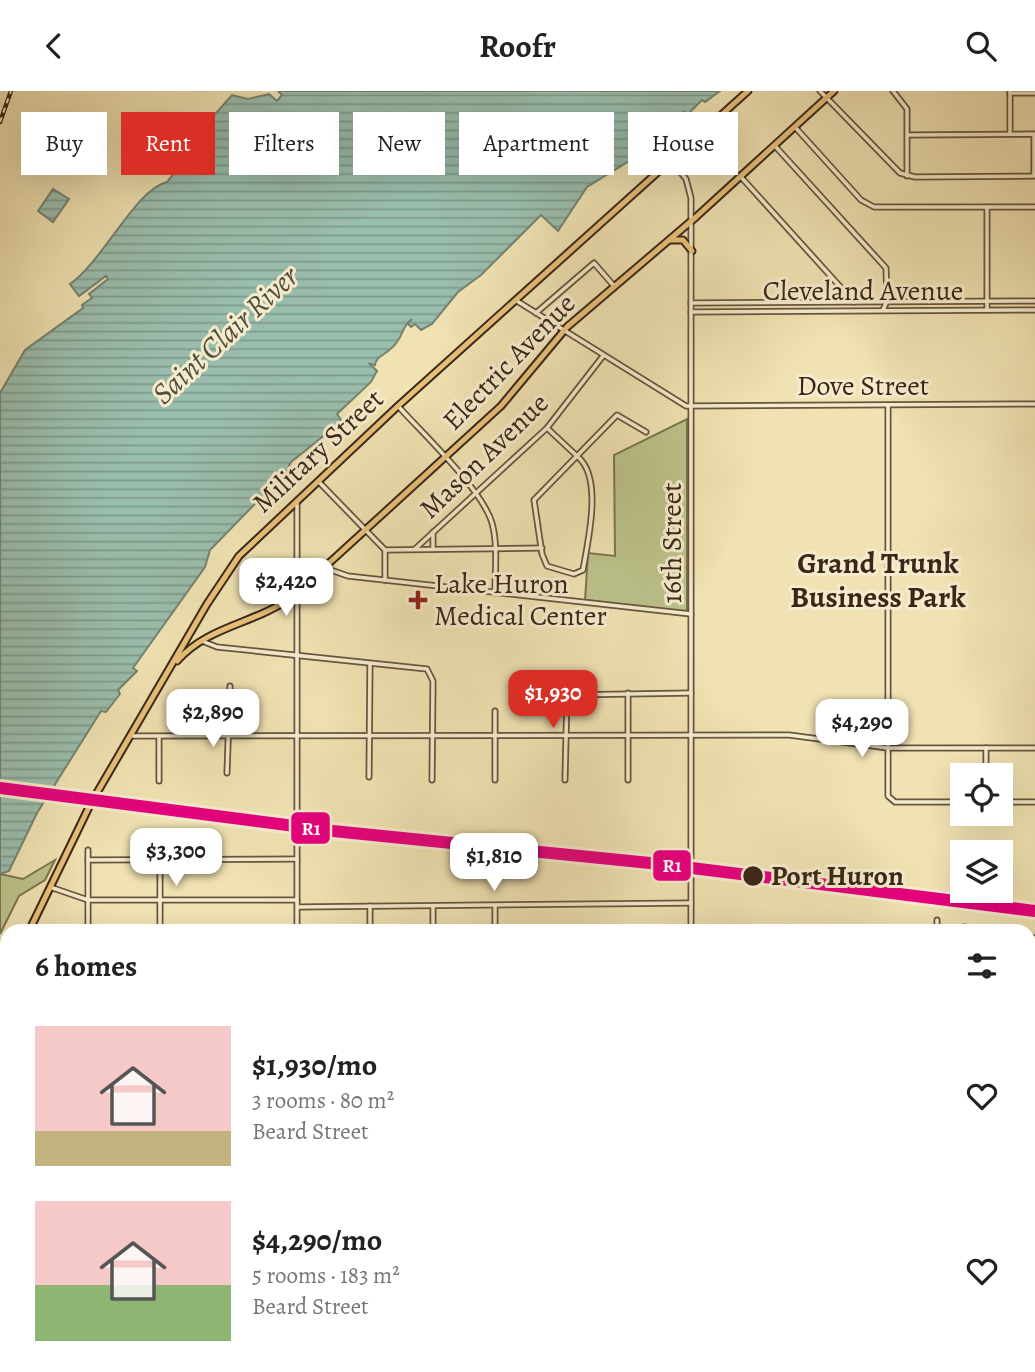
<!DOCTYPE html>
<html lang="en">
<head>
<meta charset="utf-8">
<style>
  :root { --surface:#fff; --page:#f2f2f2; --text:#222; --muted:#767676; --accent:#d93025 }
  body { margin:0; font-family:Alegreya,serif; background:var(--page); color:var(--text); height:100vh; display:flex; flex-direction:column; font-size:26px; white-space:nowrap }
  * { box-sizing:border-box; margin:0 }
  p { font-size:23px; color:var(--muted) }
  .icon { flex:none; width:38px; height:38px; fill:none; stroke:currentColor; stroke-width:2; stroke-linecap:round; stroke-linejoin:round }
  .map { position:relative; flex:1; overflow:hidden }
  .panel { position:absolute; left:0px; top:833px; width:1036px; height:448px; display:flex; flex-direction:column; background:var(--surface); border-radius:21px 21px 0 0; box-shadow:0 7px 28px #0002 }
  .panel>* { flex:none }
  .top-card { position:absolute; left:21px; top:21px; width:994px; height:63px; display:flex; gap:14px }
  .tools { position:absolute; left:950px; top:672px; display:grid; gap:14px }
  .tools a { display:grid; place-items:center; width:63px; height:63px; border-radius:0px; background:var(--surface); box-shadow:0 7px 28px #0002; font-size:35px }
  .price { position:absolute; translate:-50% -60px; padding:0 16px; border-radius:14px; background:#fff; color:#222; font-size:23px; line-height:46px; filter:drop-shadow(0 2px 4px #0008) }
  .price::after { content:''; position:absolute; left:50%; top:42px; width:21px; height:16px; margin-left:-10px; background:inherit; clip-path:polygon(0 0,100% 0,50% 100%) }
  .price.on { background:var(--accent); color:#fff }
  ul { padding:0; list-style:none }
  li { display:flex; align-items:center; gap:21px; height:175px; padding:0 35px }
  li span { display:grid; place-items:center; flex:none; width:196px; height:140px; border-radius:0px; color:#555 }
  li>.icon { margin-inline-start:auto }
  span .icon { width:84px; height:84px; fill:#fffc; stroke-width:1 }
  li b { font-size:30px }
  h2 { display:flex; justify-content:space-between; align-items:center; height:84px; padding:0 35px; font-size:30px }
  .chip { padding:0 24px; border-radius:0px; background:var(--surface); box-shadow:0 7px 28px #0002; font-size:24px; line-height:63px }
  .chip.on { background:var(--accent); color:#fff }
  header { display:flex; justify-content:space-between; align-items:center; height:91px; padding:0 35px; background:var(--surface); font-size:32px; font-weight:700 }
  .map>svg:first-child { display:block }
</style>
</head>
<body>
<header><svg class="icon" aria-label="back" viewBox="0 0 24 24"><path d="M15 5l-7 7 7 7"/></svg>Roofr<svg class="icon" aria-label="search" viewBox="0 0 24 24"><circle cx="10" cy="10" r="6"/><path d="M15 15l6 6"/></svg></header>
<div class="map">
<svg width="1035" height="1281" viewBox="0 0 1035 1281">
  <defs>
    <pattern id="water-rules" width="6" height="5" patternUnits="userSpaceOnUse" patternTransform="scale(1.75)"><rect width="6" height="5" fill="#9abead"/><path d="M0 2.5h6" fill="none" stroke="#7f9a8c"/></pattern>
  </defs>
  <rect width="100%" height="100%" fill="#f0e2b2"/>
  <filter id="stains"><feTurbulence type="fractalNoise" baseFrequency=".00286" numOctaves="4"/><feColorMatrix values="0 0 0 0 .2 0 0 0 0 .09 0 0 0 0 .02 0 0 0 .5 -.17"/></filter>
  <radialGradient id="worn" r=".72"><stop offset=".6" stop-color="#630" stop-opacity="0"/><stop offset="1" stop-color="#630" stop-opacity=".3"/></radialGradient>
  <g fill="#bcc38a" stroke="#7b7552" stroke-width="2">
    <path d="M687,328v193l-102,-12 3,-47 27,3 -1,-101z"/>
    <path d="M55,769l-10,20 -26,16 -19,38v-60l23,5z"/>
  </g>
  <g fill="url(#water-rules)" stroke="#748272" stroke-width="2">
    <path d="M278,0h442l-15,11 -3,-2 -15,15 -4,-4 2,6c-14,12 -36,22 -47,31l-2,-3 -3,2 4,6 -3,5 -47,29 -29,44 -17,-16 -60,60 -23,17 -26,32 -11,6 -6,-6 -4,3 -3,-3 4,-5c-9,6 -9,15 -15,23 -9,13 -21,13 -22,23l-5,-1 7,7 -6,11 -34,32 4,6 -1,3 -49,39 -5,10 -76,78 -5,17 -72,101 4,3 -19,19 2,4 -14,18 -5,-1 -64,102 -28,58 -9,3v-481l25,-43 58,-42 -1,-3 10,-7 -3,-4 19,-15 -2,-3 -27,20 -9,-12c33,-23 66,-95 97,-102l18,-23 1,-12 46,-52 16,4 21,-5 8,7 5,-6z"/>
    <path d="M53,98l16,10 -16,23 -15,-11z"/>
  </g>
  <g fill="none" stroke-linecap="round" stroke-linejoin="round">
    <g stroke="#68563f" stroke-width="7">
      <g id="minor">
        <path d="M820,0l80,82 15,4 119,-1v-42l-126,1"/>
        <path d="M893,0l14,18v67"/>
        <path d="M1010,0v43"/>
        <path d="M1010,2h25"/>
        <path d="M795,36l66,73 13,7h161"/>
        <path d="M775,55l111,122 1,33 -4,9"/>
        <path d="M671,70l15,18 5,19v733"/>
        <path d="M741,86l113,125"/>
        <path d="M517,210l169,105 349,-2"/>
        <path d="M691,212l344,-2"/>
        <path d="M987,219v-103"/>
        <path d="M691,221l344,-2"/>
        <path d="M536,222l58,-50 20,23"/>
        <path d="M398,315c25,28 84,83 94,117 6,22 3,47 3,70"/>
        <path d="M888,315v390l7,6h67"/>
        <path d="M547,337l31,29c25,21 10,83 5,113l-9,4 -27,-8 -5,-12 -8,-54 83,-85 29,17"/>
        <path d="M319,391l66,68v30"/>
        <path d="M433,441v17"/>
        <path d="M415,458l132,-121 56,-72"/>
        <path d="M385,459l157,-2"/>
        <path d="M325,477l23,8 343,38"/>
        <path d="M202,550l15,6 210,22 6,12 -1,99"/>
        <path d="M628,602v87"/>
        <path d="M130,645l659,-1 99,13h147"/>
        <path d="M159,646v44"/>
        <path d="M986,657v27"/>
        <path d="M227,682l3,-87"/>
        <path d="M369,686l1,-113"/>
        <path d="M495,689v-69"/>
        <path d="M565,689l2,-85 124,-2"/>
        <path d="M1001,711h34"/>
        <path d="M88,759v81"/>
        <path d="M88,769l209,-1"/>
        <path d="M50,796l38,13h209"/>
        <path d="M370,815v25"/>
        <path d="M433,815v25"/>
        <path d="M495,815v25"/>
        <path d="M298,816l393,-4"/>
        <path d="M964,836l25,4"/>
        <path d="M160,840v-70"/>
        <path d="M297,840v-430"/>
        <path d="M937,840v-11"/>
        <path d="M1029,846l6,1"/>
        <path d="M1035,857v285"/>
        <path d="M0,968l7,1"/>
        <path d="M0,1018h7"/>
        <path d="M1029,1161h6"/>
        <path d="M0,1165h7"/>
        <path d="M1029,1222h6"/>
        <path d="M0,1226h7"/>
        <path d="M32,1274v7"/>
        <path d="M89,1274v7"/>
        <path d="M160,1274v7"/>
        <path d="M300,1274l1,7"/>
        <path d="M373,1274v7"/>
        <path d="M436,1274v7"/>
        <path d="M498,1274l1,7"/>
        <path d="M568,1274l1,7"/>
        <path d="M631,1274v7"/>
        <path d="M694,1274v7"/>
        <path d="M743,1274v7"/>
        <path d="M792,1274v7"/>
        <path d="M841,1274v7"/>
        <path d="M890,1274v7"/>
        <path d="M939,1274v7"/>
        <path d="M988,1274v7"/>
        <path d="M228,1281v-7"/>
      </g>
    </g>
    <g stroke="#3a2719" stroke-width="9">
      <g id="major">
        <path d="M670,149h13l9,11"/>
        <path d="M177,570c32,-36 79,-37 116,-65l208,-190 66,-79 129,-110 138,-126"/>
        <path d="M29,840l62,-128 116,-199 32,-48 159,-150 350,-315"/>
        <path d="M0,956l7,-51"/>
        <path d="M0,1064h7"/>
        <path d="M1029,1065h6"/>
        <path d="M1029,1114h6"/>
        <path d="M0,1117h7"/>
      </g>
    </g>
    <use href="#minor" stroke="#f5eccd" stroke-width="3.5"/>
    <use href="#major" stroke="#e8c179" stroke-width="5"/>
    <g stroke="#3a2719" stroke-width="4.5">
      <g id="rail">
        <path d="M0,31l11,-31"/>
        <path d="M333,740l327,33 375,47"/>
      </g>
    </g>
    <use href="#rail" stroke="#f5eccd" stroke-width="2" stroke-dasharray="5" stroke-linecap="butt"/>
    <g stroke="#f5eccd" stroke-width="18">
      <path id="rail-1" d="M0,697l333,43 327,33 375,47"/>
    </g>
    <use href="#rail-1" stroke="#e5007d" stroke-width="12"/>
  </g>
  <path fill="#8f2418" stroke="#f5eccd" stroke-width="2.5" d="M414.5 498.5h7v7h7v7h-7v7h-7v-7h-7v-7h7z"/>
  <circle fill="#3a2719" stroke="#f5eccd" stroke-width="2.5" cx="753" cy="785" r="11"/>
  <g text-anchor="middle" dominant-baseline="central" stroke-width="6" stroke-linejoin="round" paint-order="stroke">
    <g font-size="28" fill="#3a2719" stroke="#f5eccd">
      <text x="863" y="200">Cleveland Avenue</text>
      <text transform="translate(509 271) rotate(-46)">Electric Avenue</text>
      <text x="863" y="295">Dove Street</text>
      <text transform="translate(318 360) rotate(-43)">Military Street</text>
      <text transform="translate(484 365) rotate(-44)">Mason Avenue</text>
      <text transform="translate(672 452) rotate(-90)">16th Street</text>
    </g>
    <g font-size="28" fill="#3a2719" stroke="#f5eccd" text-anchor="start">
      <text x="434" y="493">Lake Huron<tspan x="434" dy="32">Medical Center</tspan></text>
    </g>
    <g font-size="28" font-weight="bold" fill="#3a2719" stroke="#f5eccd" text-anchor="start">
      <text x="771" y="785">Port Huron</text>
    </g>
    <g font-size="30" font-style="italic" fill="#524d3e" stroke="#f5eccd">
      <text transform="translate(225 244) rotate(-43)">Saint Clair River</text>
    </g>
    <g font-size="30" font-weight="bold" fill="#3a2719" stroke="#f5eccd">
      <text x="878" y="472">Grand Trunk<tspan x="878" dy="34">Business Park</tspan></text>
    </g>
  </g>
  <g stroke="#f5eccd" stroke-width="2.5">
    <rect x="290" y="720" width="41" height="34" rx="7" fill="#e5007d"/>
    <rect x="652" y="758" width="40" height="33" rx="7" fill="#e5007d"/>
  </g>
  <g font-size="19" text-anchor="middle" font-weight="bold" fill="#fff">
    <text x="311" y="744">R1</text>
    <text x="672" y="781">R1</text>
  </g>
  <rect width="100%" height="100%" filter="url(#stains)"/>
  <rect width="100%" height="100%" fill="url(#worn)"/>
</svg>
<div class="tools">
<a><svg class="icon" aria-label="locate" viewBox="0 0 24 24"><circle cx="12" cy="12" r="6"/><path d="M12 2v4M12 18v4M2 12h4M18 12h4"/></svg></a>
<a><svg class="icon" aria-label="layers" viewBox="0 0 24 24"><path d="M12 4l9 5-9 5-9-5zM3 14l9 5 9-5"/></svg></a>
</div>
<b class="price" style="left:286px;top:527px">$2,420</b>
<b class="price on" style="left:553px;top:639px">$1,930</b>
<b class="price" style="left:213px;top:658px">$2,890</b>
<b class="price" style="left:862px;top:668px">$4,290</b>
<b class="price" style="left:176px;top:797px">$3,300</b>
<b class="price" style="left:494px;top:802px">$1,810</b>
<div class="top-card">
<a class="chip">Buy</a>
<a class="chip on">Rent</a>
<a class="chip">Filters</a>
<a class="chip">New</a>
<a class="chip">Apartment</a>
<a class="chip">House</a>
</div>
<section class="panel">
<h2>6 homes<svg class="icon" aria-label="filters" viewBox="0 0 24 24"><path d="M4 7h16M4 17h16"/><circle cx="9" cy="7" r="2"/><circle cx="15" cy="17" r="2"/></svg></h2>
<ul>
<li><span style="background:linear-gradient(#f6c9c9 75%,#c2b280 0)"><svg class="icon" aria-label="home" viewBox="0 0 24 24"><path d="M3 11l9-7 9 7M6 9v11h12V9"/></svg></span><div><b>$1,930/mo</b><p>3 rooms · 80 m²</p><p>Beard Street</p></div><svg class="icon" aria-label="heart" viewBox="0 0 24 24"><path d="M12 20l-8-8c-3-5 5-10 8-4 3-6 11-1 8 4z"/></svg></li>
<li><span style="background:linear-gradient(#f6c9c9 60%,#8fb573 0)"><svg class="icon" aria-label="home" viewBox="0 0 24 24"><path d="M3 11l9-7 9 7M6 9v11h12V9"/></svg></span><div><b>$4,290/mo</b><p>5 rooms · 183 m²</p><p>Beard Street</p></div><svg class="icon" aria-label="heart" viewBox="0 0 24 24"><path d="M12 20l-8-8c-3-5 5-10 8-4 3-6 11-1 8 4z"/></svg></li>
</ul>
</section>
</div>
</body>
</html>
